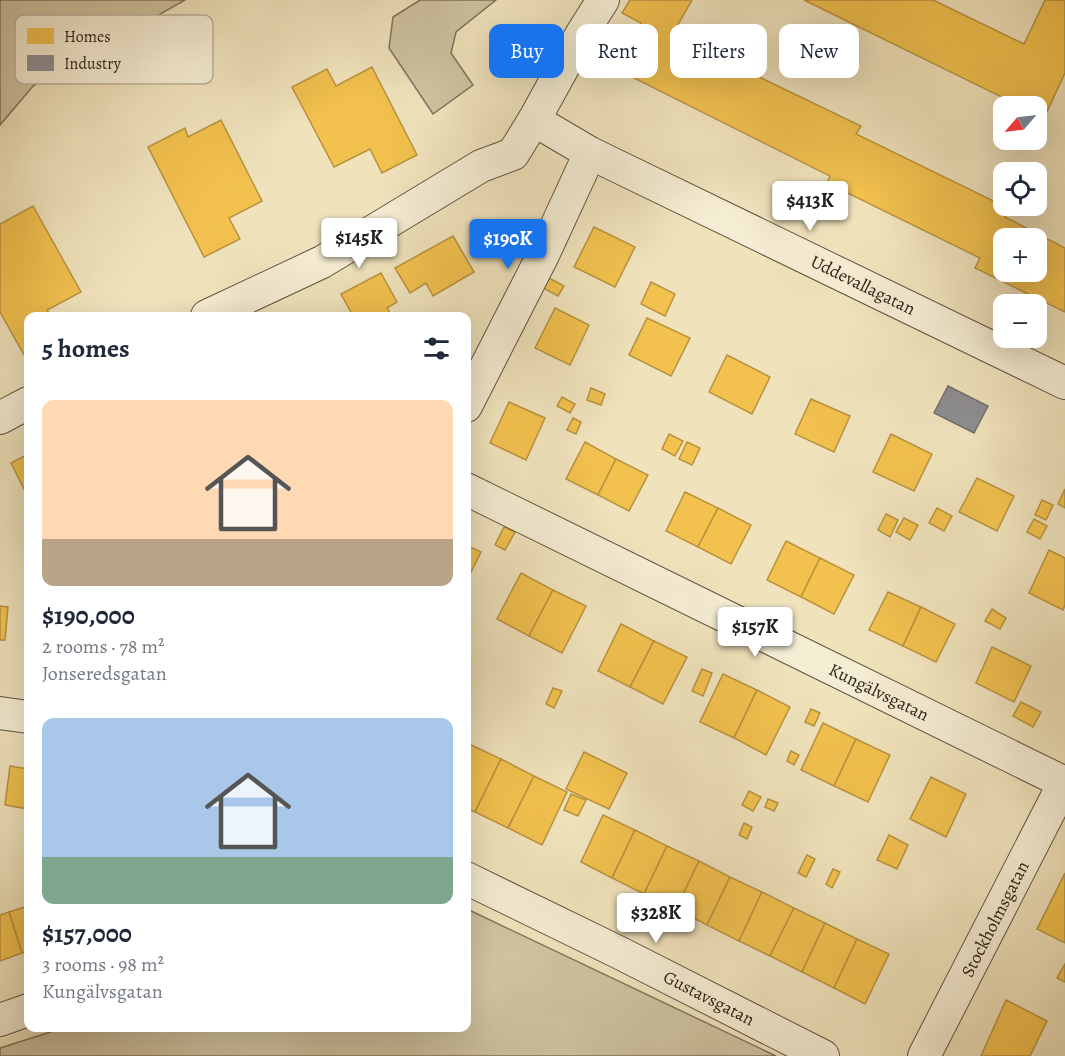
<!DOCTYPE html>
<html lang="en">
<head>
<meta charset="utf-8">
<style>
  :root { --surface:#fff; --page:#f6f6f7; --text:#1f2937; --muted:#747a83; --accent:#1a73e8 }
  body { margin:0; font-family:Alegreya,serif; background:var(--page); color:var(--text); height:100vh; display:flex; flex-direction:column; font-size:22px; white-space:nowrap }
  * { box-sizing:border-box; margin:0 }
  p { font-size:20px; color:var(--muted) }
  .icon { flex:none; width:33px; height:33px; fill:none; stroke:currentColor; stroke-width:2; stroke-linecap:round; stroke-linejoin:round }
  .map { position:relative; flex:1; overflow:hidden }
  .details { position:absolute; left:24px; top:312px; width:447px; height:720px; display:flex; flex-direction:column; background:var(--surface); border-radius:12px; box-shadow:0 6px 24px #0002 }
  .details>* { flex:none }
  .banner { position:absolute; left:489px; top:24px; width:486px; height:54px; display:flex; gap:12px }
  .needle { width:39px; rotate:242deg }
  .buttons { position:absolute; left:993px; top:96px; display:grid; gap:12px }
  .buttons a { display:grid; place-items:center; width:54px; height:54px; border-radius:12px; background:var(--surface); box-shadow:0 6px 24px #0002; font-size:30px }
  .price { position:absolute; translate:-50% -51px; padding:0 14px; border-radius:6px; background:#fff; color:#222; font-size:20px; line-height:39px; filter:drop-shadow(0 2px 3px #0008) }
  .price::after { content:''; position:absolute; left:50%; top:36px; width:18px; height:14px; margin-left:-9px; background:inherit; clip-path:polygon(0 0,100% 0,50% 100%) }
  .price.on { background:var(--accent); color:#fff }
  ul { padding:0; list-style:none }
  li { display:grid; align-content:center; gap:12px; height:318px; padding:0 18px }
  li span { display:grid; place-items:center; height:186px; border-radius:12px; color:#555 }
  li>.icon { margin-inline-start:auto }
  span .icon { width:108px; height:108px; fill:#fffc; stroke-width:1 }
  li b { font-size:26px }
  h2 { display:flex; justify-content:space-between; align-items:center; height:72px; padding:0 18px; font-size:26px }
  .chip { padding:0 21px; border-radius:12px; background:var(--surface); box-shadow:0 6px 24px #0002; font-size:21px; line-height:54px }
  .chip.on { background:var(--accent); color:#fff }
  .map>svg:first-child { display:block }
</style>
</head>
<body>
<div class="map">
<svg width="1065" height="1056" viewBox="0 0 1065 1056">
  <rect width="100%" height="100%" fill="#f0e3bc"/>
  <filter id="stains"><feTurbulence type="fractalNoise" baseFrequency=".00333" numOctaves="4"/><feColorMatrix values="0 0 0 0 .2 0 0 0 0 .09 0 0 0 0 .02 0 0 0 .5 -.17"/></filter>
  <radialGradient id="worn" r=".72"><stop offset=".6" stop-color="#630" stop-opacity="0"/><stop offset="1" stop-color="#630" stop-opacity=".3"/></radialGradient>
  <g fill="#cfc3a1" stroke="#7f745e" stroke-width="1.5">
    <path d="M0,0h185l-152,86 -33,39z"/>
    <path d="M420,0h76l-40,32 -5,21 22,32 -40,29 -44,-66 4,-31z"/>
    <path d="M467,909l309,147h-776v-8l63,-20h403z"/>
  </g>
  <g fill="#f2c14e" stroke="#b8923f" stroke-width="1.5" fill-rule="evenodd">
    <path d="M630,0h62l-20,35 189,91 -5,8 154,75 -5,8 60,31v64l-90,-44 5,-10 -153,-75 3,-7 -212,-106 23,-47 -19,-10zM1004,238h32v34h-32z"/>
    <path d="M804,0h129l91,44 21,-44h20v73l-21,45 -8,-3v-9h-16z"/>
    <path d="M372,67l45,88 -35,18 -12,-24 -36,18 -42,-80 35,-18 9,17z"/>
    <path d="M221,120l41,81 -33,17 11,21 -36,18 -56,-110 37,-19 3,9z"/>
    <path d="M33,206l48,86 -34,18 4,6h-23v43l-1,1 -27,-48v-88z"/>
    <path d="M594,227l41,20 -20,40 -41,-20z"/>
    <path d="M453,236l21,36 -41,24 -7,-13 -16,10 -15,-25z"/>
    <path d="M381,273l16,29 -10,6 5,8h-39l-12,-22z"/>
    <path d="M549,278l15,8 -6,10 -15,-8z"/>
    <path d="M651,282l24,12 -10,22 -24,-12z"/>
    <path d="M555,308l34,17 -19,40 -35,-17z"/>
    <path d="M647,318l43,20 -19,38 -42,-21z"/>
    <path d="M727,355l43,22 -18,37 -43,-22z"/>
    <path d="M591,388l14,6 -4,11 -14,-5z"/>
    <path d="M562,397l13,7 -5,9 -13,-7z"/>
    <path d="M811,399l39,17 -16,36 -39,-18z"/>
    <path d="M509,402l36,16 -19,42 -36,-17z"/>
    <path d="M573,418l8,4 -5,12 -9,-4z"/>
    <path d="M669,434l14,7 -8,15 -13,-7z"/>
    <path d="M891,434l41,20 -18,37 -41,-19z"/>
    <path d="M585,442l31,17 -18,36 -32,-16z"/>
    <path d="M687,442l13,6 -8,17 -13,-6z"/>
    <path d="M28,454v43l-17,-34z"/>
    <path d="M616,459l32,16 -19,36 -31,-16z"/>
    <path d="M977,478l37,18 -17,35 -38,-19z"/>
    <path d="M1065,489v19l-7,-4z"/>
    <path d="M685,492l33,16 -20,39 -32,-16z"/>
    <path d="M1042,500l11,5 -7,15 -11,-5z"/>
    <path d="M718,508l33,17 -20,39 -33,-17z"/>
    <path d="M937,508l15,8 -8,15 -15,-8z"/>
    <path d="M886,514l12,6 -8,17 -12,-7z"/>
    <path d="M904,518l14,7 -8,15 -14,-8z"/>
    <path d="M1034,519l13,7 -7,13 -13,-7z"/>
    <path d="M504,527l11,5 -10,18 -10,-5z"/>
    <path d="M786,541l34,17 -19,39 -34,-17z"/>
    <path d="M466,545l15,7 -15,30z"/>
    <path d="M1049,550l16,8v47l-2,5 -34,-17z"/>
    <path d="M820,558l34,17 -20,39 -33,-17z"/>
    <path d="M521,573l32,17 -24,46 -32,-17z"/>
    <path d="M553,590l33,16 -24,47 -33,-17z"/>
    <path d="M888,592l33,15 -18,39 -34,-16z"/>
    <path d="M0,606l8,1 -3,33h-5z"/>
    <path d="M921,607l34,17 -19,38 -33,-16z"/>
    <path d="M992,609l14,9 -6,11 -15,-8z"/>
    <path d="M621,624l33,17 -24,46 -32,-16z"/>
    <path d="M654,641l33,16 -24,47 -33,-17z"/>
    <path d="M992,647l39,19 -17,36 -38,-19z"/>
    <path d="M702,669l10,4 -9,23 -11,-5z"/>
    <path d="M723,674l34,16 -23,48 -34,-16z"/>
    <path d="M553,688l9,3 -8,17 -8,-4z"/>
    <path d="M757,690l33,17 -24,48 -32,-17z"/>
    <path d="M1021,702l20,10 -8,15 -20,-11z"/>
    <path d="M811,709l9,4 -6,13 -9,-4z"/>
    <path d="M823,723l33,16 -22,47 -33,-16z"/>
    <path d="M856,739l34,16 -22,47 -34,-16z"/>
    <path d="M467,743l34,16 -26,53 -9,-4z"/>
    <path d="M791,751l8,4 -5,10 -7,-4z"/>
    <path d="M584,752l43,21 -18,36 -43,-20z"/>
    <path d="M501,759l33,17 -26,52 -33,-16z"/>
    <path d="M10,766l18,3v40l-23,-4z"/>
    <path d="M534,776l33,16 -25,53 -34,-17z"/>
    <path d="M931,777l35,17 -20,43 -36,-18z"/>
    <path d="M749,791l12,6 -8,14 -11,-6z"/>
    <path d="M571,794l15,6 -8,16 -14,-6z"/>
    <path d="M768,799l10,4 -4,8 -9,-4z"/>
    <path d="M603,815l32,15 -23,48 -31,-16z"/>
    <path d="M744,823l8,4 -5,12 -8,-4z"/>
    <path d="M635,830l32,16 -23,48 -32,-16z"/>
    <path d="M889,835l19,10 -11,24 -20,-9z"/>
    <path d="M667,846l32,15 -23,48 -32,-15z"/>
    <path d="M807,855l8,4 -9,18 -8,-4z"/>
    <path d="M699,861l31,16 -23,48 -31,-16z"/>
    <path d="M833,869l7,3 -8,16 -6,-4z"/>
    <path d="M1065,873v70l-28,-14z"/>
    <path d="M730,877l32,15 -23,49 -32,-16z"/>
    <path d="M762,892l32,16 -24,48 -31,-15z"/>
    <path d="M28,906v45l-6,2 -13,-41z"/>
    <path d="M794,908l31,15 -23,49 -32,-16z"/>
    <path d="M9,912l13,41 -22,8v-46z"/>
    <path d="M825,923l32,16 -23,49 -32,-16z"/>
    <path d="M857,939l32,15 -24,50 -31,-16z"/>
    <path d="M1065,964v18l-8,-4z"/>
    <path d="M1006,1000l41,21 -17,35h-49z"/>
  </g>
  <path fill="#8d8d92" stroke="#716e6e" stroke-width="1.5" d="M948,386l40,20 -14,27 -40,-20z"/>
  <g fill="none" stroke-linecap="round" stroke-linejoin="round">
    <g stroke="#5f5443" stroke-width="34">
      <g id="minor">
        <path d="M534,120l56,33 475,230"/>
        <path d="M207,316l115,-54 159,-96 32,-12 21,-34 47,-85 22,-35"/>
        <path d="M466,406l77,-151 47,-102"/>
        <path d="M0,418l28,-15"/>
        <path d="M466,489l599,294"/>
        <path d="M0,713l28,4"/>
        <path d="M466,878l152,74 205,104"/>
        <path d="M0,1020l28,-10"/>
        <path d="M924,1056l141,-275"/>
      </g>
    </g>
    <use href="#minor" stroke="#f5edd3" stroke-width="32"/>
  </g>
  <g text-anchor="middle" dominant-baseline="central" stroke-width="6" stroke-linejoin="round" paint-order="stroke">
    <g font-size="18" fill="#2f251b" stroke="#f5edd3">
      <text transform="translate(863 285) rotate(26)">Uddevallagatan</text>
      <text transform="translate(879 692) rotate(26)">Kungälvsgatan</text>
      <text transform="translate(995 919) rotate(-63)">Stockholmsgatan</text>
      <text transform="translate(709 998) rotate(27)">Gustavsgatan</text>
    </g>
  </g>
  <rect x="15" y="15" width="198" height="69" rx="9" fill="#f5edd3" stroke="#bab19c" stroke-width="1.5"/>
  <rect x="27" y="28" width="27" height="16" fill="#f2c14e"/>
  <rect x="27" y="55" width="27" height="16" fill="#8d8d92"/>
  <g font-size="16" fill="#2f251b">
    <text x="64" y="42">Homes</text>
    <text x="64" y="69">Industry</text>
  </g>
  <rect width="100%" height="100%" filter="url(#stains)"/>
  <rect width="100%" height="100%" fill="url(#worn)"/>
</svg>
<div class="buttons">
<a><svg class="needle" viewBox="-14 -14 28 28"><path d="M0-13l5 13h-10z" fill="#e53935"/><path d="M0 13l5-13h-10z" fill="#747a83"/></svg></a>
<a><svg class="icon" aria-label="locate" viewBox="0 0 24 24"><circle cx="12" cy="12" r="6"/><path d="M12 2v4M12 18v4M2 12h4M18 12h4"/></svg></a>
<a>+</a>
<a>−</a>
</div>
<b class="price" style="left:810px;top:232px">$413K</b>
<b class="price" style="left:359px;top:269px">$145K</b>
<b class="price on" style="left:508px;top:270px">$190K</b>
<b class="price" style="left:755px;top:658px">$157K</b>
<b class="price" style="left:656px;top:944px">$328K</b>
<div class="banner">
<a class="chip on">Buy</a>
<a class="chip">Rent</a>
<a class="chip">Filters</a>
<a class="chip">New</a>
</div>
<section class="details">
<h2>5 homes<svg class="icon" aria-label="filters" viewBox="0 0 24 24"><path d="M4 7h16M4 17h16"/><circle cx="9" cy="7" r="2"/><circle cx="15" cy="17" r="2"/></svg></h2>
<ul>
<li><span style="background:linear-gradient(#ffd9b3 75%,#b9a48a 0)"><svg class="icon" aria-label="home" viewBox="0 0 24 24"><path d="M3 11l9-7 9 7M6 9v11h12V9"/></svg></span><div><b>$190,000</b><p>2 rooms · 78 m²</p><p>Jonseredsgatan</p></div></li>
<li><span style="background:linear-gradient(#a9c7e8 75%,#7fa58c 0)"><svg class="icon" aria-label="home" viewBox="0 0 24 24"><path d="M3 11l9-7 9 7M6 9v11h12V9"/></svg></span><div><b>$157,000</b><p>3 rooms · 98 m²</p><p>Kungälvsgatan</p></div></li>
</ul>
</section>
</div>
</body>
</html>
